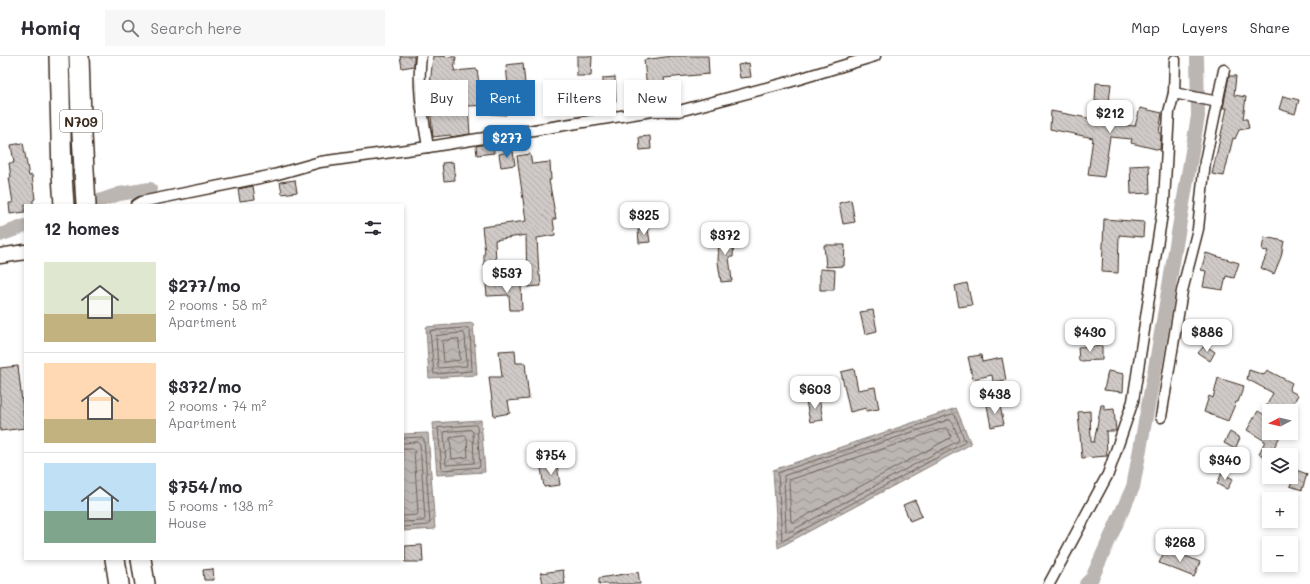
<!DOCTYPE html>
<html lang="en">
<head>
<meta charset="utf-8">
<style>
  :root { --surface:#fff; --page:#f7f7f7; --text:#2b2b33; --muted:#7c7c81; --line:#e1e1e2; --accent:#1f6fb2 }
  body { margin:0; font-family:Mali,sans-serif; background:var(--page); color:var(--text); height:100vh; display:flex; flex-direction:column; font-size:15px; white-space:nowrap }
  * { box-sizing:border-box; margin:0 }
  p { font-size:13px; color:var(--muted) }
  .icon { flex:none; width:22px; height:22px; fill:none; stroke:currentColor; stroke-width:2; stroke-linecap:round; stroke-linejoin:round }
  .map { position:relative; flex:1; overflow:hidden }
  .side { position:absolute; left:24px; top:148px; width:380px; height:356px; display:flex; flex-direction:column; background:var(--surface); border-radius:0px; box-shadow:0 2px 6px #0003 }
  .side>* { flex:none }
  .banner { position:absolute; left:416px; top:24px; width:380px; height:36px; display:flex; gap:8px }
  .needle { width:26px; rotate:263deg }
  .controls { position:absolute; left:1262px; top:348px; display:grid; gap:8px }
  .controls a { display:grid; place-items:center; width:36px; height:36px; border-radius:0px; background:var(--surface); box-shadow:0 2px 6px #0003; font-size:20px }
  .price { position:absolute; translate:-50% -34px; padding:0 9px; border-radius:8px; background:#fff; color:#222; font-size:13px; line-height:26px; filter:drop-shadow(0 1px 2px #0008) }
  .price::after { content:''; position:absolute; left:50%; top:24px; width:12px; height:9px; margin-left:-6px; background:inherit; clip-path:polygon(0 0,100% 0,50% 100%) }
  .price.on { background:var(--accent); color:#fff }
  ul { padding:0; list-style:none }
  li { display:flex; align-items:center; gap:12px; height:100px; padding:0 20px }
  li+li { border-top:1px solid var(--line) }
  li span { display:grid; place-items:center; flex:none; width:112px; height:80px; border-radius:0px; color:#555 }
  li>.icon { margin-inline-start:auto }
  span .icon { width:48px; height:48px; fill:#fffc; stroke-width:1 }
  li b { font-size:17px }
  h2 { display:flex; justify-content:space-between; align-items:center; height:48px; padding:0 20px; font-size:17px }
  .tag { padding:0 14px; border-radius:0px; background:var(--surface); box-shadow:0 2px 6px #0003; font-size:14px; line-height:36px }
  .tag.on { background:var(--accent); color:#fff }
  header { display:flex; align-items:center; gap:24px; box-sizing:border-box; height:56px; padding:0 20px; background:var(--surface); border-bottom:1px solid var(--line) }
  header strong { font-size:19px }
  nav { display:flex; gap:22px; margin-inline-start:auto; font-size:14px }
  .search { width:280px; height:36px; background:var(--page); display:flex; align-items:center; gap:10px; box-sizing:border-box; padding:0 14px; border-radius:0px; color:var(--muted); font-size:15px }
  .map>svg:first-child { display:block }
</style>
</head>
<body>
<header>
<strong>Homiq</strong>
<div class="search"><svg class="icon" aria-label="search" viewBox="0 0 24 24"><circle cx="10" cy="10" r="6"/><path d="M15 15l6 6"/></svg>Search here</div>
<nav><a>Map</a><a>Layers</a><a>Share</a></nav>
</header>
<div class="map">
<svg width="1310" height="528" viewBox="0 0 1310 528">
  <defs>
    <pattern id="water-waves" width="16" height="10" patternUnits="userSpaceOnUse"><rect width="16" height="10" fill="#bcb6b3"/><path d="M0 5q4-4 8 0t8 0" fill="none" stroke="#9a9491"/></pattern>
    <pattern id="building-back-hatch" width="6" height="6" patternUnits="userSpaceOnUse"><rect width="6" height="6" fill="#cfcac7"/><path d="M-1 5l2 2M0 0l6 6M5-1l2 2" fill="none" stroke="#b3aeaa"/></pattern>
  </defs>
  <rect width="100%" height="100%" fill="#fff"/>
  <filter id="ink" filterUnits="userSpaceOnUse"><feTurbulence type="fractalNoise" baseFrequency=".025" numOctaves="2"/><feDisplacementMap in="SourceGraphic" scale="8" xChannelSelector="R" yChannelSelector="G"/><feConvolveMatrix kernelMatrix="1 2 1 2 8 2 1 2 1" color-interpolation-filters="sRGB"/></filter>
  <g filter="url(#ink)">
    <g fill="url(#water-waves)" stroke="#887e77">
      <path d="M473,267l4,52 -48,3 -3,-51z"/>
      <path d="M956,352l15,36 -193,104 -5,-78z"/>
      <path d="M481,364l4,52 -48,3 -4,-52z"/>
      <path d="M428,377l7,96 -32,2v-97z"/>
    </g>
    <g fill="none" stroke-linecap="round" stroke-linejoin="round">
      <g stroke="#6f625a" stroke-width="1">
        <path d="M468,272l2,2 2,41 -38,3 -4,-43z"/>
        <path d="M463,277l2,2 2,31 -29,2 -2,-32z"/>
        <path d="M458,283l1,2 1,19 -16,2 -2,-21z"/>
        <path d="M953,358l2,1 10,26 -1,2 -180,97h-2l-4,-67z"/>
        <path d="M949,364l3,1 7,18 -1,2 -169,91 -3,-1 -2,-55z"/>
        <path d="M475,369l2,1 3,41 -38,3 -4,-42z"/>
        <path d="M946,372l2,1 3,7 -1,2 -156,84h-3l-2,-40 1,-2z"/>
        <path d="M471,374l2,2 1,31 -28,2 -2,-33z"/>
        <path d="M465,380l2,2 1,19 -16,2 -2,-21z"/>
        <path d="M403,382l19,-1 2,2 6,84 -2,2 -25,2"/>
        <path d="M403,387l15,-1 2,2 5,75 -2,2 -20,1"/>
        <path d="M403,393h9l2,1 4,63 -1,2 -14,1"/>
      </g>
      <g stroke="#bcb6b3" stroke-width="14">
        <path d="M87,149l32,-11 31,-5"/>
        <path d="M0,179l25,-9"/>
        <path d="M1086,528l6,-6 41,-91 22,-119 43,-252 -1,-60"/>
      </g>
    </g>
    <g fill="url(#building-back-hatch)" stroke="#3b2a1e">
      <path d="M400,0h14v10l-12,2z"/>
      <path d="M433,0l23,1 -2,14 23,-2 2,15 29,3 -2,28 -15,-1 1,-9 -24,1 2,28 -19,3 -1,-2 -17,2 -3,-30 -2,-2z"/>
      <path d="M577,0h15l-1,20h-14z"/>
      <path d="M672,0h36l1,18 -45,4 1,8 -18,2 -3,-28z"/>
      <path d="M523,7l2,21 -17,2 -2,-21z"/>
      <path d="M749,7l2,14 -11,1 -2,-13z"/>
      <path d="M1229,20h7l-2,19 12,2 -3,22h4l2,9 -10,2 -4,9 -2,-1 -9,38 -12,-2 15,-66h-4z"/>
      <path d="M615,21l1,25h-13v-24z"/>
      <path d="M1096,27l15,1 -2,18 -14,-1z"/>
      <path d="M1283,40l16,4 -4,14 -16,-5z"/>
      <path d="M1140,52l22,5 -3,20 2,1 -1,16 -29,-7 1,-4 -22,-2 -6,40 -16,-2 5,-37 -43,-9 1,-18 42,8 -1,4 43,3z"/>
      <path d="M650,80l1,13 -11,1 -1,-13z"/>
      <path d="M23,87l6,33 3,-1 3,24 -2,1v5h-8v7l-15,2 -1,-11h4l-4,-25h2l-2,-15h5l-3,-18z"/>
      <path d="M493,87l1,10 -17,2 -1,-9z"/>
      <path d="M513,95l2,14 -14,2 -2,-13z"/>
      <path d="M530,98l2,10 18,-2 1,18h-2l7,39h-3l2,16 -18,3 2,37h1l1,11 -14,1 -1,-52 -31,5 1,24 -12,1v-12h1l-3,-26 44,-6 -9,-65z"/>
      <path d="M453,106l2,18 -11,1 -2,-18z"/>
      <path d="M1149,109l1,28 -19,1 -1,-28z"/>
      <path d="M295,124l2,12 -15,2 -2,-12z"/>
      <path d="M253,130l2,13 -15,2 -2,-12z"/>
      <path d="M851,144l4,22 -12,2 -4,-21z"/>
      <path d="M1104,163l40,3 -1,15 -24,-2 -1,38 -16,-1z"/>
      <path d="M648,173l2,13 -11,1 -1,-13z"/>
      <path d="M725,173l1,8h8l-1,20h-4l3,24 -11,1 -3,-20 1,-32z"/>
      <path d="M1264,181l20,4 -3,16 -7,17 -13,-6 7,-17 -6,-1z"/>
      <path d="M824,189h21l-1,21 -18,1z"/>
      <path d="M1206,197l33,10 -5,15 -8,-2 -3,14 -20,-3 3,-16 -5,-1z"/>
      <path d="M820,213l15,1 -1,20h-14z"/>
      <path d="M967,227l5,22 -13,2 -4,-21z"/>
      <path d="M486,228h35l1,26h-12l-1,-14 -1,-1 -21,1z"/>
      <path d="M873,254l4,21 -12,3 -5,-22z"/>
      <path d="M1205,289l10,7 -5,9 -12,-8z"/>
      <path d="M1102,290v14l-23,1 -1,-14z"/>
      <path d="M515,294l1,13h9l4,36 -21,2 2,12 -16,3 -5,-39h13l-3,-26z"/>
      <path d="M981,299l1,7 20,-4 4,22 -13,2 -1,-7 -19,4 -5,-22z"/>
      <path d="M18,310l7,62 -25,3v-63z"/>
      <path d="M854,313l4,21 17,-3 4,22 -13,2v-3l-16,4 -9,-40z"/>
      <path d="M1249,314l15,5 3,-5 25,13 -3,7 9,5 -9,16h-25l9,-18 -26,-14z"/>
      <path d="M1108,315l16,3 -1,18 -19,-2z"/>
      <path d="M1218,322l26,8 -6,16h-2l-8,19 -24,-9 5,-16 4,2z"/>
      <path d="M819,342l4,22 -13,2 -4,-21z"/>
      <path d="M999,346l5,22 -13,3 -4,-22z"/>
      <path d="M1101,349h3v5l10,-1 2,22h-10l1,25 -25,2 -4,-46 12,-1 1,31h3z"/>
      <path d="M1258,355l11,7v15h13l-14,25 -9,-4 6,-13 -18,-11z"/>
      <path d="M1230,376l10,6 -5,11 -11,-6z"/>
      <path d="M557,409l3,20 -16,2 -3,-19z"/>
      <path d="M1296,414l11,4 -5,16 -12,-4z"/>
      <path d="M1222,417l11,6 -6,10 -10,-5z"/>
      <path d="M915,444l7,16 -12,5 -7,-16z"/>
      <path d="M422,489l1,17h-18v-16z"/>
      <path d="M1166,492l34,14 -6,15 -35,-14z"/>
      <path d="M213,513l1,11h-10l-1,-10z"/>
      <path d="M563,514l2,14h-22l-2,-11z"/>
      <path d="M638,516l2,12h-41v-6z"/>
    </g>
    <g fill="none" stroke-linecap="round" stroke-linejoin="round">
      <g stroke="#3b2a1e" stroke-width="13">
        <g id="street">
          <path d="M421,0c-4,30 2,61 7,91"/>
          <path d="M1174,37l44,9"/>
          <path d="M136,149l5,-3 133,-27 46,-13 108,-15 224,-36h27l110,-29 86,-26"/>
          <path d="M1161,361l21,-126 16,-62 7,-68 19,-91"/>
          <path d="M1049,528l59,-110 25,-73 31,-200 5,-89 5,-19 1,-33"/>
        </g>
      </g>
      <g stroke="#3b2a1e" stroke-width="17">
        <path id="secondary" d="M0,200l25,-4"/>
      </g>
      <g stroke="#3b2a1e" stroke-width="22">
        <g id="highway">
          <path d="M59,0l3,119 2,30"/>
          <path d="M79,0l2,61 5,88"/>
          <path d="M115,503l4,25"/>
          <path d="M141,503l4,25"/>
        </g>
      </g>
      <use href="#street" stroke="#fff" stroke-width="10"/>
      <use href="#secondary" stroke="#fff" stroke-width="14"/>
      <use href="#highway" stroke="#fff" stroke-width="19"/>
    </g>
  </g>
  <g text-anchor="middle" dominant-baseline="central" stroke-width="3.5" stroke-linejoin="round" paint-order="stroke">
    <rect fill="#fff" stroke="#766a62" stroke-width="1" x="60" y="54" width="42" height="22" rx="3"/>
    <g font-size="13" font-weight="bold" fill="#3b2a1e">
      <text x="81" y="65">N709</text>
    </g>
  </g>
</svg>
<div class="controls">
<a><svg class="needle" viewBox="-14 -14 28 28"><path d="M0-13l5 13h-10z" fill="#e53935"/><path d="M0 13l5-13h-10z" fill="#7c7c81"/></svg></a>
<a><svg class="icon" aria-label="layers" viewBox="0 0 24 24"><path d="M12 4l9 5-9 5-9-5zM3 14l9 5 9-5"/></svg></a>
<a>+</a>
<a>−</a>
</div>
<b class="price" style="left:1110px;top:78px">$212</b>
<b class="price on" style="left:507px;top:103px">$277</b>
<b class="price" style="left:644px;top:180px">$325</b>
<b class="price" style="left:725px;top:200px">$372</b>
<b class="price" style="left:507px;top:238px">$537</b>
<b class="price" style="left:1090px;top:297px">$430</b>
<b class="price" style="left:1207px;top:297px">$886</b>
<b class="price" style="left:815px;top:354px">$603</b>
<b class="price" style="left:995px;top:359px">$438</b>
<b class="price" style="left:551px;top:420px">$754</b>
<b class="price" style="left:1225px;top:425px">$340</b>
<b class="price" style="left:1180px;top:507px">$268</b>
<div class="banner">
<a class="tag">Buy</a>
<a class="tag on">Rent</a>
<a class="tag">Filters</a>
<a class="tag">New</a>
</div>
<section class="side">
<h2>12 homes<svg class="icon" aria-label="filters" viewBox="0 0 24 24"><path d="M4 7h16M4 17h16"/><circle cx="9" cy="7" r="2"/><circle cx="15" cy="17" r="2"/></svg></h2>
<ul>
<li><span style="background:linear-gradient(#dfe7d0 65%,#c2b280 0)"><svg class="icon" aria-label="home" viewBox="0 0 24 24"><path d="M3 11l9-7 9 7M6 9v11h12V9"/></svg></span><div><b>$277/mo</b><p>2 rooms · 58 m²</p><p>Apartment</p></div></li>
<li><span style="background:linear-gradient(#ffd9b3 70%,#c2b280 0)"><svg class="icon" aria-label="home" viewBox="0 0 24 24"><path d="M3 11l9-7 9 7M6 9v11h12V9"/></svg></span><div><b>$372/mo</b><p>2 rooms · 74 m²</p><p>Apartment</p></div></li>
<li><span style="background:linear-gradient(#bfe0f5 60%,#7fa58c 0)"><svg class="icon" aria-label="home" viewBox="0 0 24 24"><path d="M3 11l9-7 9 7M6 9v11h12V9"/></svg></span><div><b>$754/mo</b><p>5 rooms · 138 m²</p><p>House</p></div></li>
</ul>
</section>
</div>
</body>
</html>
